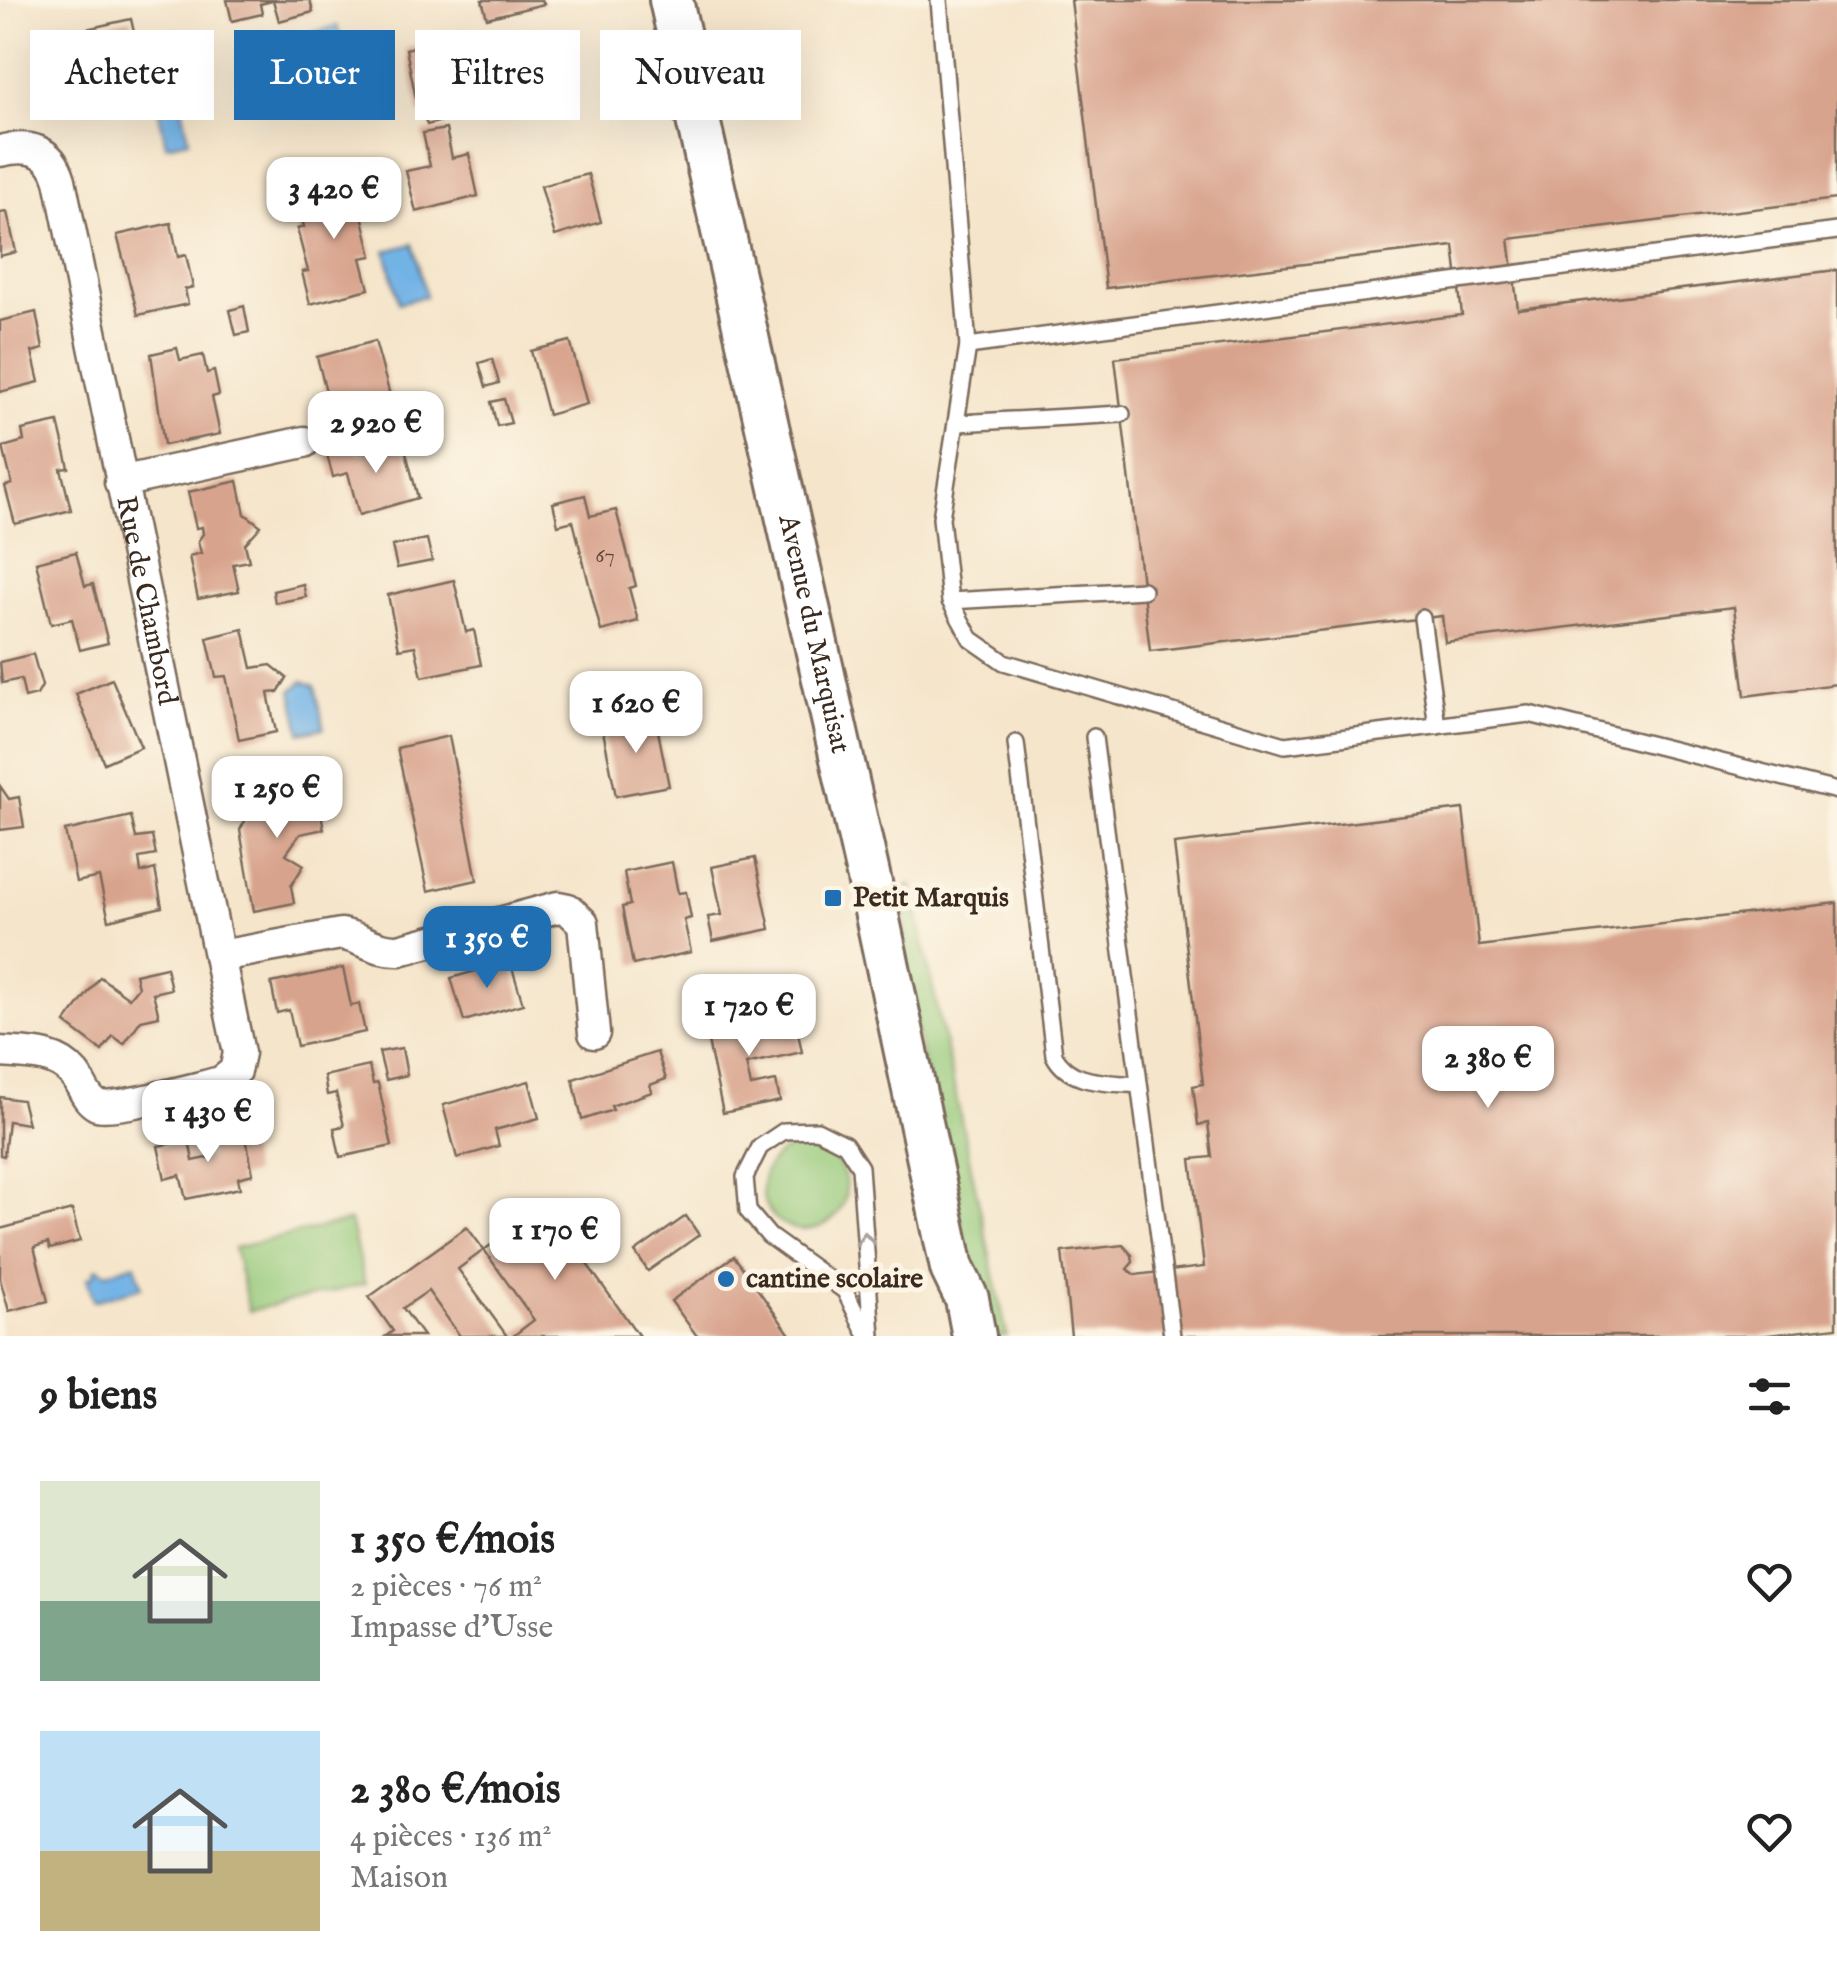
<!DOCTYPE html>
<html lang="fr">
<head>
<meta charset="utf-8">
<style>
  :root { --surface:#fff; --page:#f6f6f6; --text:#222; --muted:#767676; --accent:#1f6fb2 }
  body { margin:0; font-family:"IM FELL English",serif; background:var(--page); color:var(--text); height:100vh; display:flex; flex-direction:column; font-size:38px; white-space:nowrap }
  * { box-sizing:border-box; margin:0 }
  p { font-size:32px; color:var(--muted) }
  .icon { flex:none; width:55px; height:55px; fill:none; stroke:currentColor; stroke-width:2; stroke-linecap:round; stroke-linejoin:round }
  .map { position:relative; height:1336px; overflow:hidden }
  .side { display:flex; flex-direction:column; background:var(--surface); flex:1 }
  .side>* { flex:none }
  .hud { position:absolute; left:30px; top:30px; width:1000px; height:90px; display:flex; gap:20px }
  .price { position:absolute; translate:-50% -85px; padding:0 22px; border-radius:20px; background:#fff; color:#222; font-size:32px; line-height:65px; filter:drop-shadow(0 2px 5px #0008) }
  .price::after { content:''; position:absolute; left:50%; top:60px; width:30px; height:22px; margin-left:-15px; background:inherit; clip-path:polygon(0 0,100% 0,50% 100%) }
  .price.active { background:var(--accent); color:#fff }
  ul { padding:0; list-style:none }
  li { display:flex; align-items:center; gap:30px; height:250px; padding:0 40px }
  li span { display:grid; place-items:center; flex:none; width:280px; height:200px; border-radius:0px; color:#555 }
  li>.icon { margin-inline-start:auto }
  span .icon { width:120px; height:120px; fill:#fffc; stroke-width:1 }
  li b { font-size:42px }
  h2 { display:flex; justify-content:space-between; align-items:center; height:120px; padding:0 40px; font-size:42px }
  .chip { padding:0 35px; border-radius:0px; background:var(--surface); box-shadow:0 10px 40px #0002; font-size:35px; line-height:90px }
  .chip.active { background:var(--accent); color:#fff }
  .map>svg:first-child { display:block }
</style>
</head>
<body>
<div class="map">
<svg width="1837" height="1336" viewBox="0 0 1837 1336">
  <rect width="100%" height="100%" fill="#fcf5e5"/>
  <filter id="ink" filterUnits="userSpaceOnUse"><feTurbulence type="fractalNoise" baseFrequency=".01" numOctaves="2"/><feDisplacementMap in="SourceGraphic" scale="20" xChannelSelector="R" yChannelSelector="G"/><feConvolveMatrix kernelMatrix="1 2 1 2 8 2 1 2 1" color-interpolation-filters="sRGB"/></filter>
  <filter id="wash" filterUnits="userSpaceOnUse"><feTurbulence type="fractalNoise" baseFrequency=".0048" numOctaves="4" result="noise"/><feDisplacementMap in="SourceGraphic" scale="40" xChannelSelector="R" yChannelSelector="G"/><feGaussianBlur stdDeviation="2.25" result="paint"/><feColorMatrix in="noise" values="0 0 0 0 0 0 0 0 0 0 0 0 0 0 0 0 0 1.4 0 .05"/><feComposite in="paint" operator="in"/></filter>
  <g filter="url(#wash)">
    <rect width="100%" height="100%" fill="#f5e5cb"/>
    <g fill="#96c97a" stroke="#687a4c" stroke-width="2.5">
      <path d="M911,885l96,451h-21l-80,-349 -2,-98z"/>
      <circle cx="804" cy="1188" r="42"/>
      <path d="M350,1221l15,63 -116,27 -15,-63z"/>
    </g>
    <g fill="#72b3e6" stroke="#566e82" stroke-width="2.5">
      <path d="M337,26l7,23 -48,13 -6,-23z"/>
      <path d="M179,92l10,48 -23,5 -10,-47z"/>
      <path d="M413,244l13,52 -27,7 -13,-52z"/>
      <path d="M303,681l12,5 9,42 -23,5 -9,-42z"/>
      <path d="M135,1264l7,23 -48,14 -7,-23 7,-2v-5l4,-3 9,5z"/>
    </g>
    <g id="blocks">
      <g fill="#d8a38c">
        <path d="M227,0h45v1l-12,3 2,10 -30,7z"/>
        <path d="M273,0h37l3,12 -34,9z"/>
        <path d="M482,0h60l2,4 -57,14z"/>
        <path d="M1071,0h766v199l-328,40 9,70 319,-39v414l-92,12 -11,-89 -289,35 -3,-26 -292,35 -35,-293 347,-43 -8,-69 -348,42z"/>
        <path d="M131,19l10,45h7l4,20 -38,8 3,9 -24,4 -16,-74z"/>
        <path d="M455,36l7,28 -43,11 10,28 19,-5 2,8 7,-2 4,12 -34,9 -4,-12 -4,1 -13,-65z"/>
        <path d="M446,129l6,29 17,-4 9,42 -62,16 -10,-41 24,-5 -7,-33z"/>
        <path d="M588,174l13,48 -46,14 -14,-50z"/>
        <path d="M361,182l9,32 -8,1 10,41 -11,2 8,31 -59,15 -8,-32 6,-1 -11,-42 7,-2 -7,-28z"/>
        <path d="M7,212l9,40 -16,4v-43z"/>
        <path d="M171,223l7,34 8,-2 7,32 -8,2 3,15 -50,11 -21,-80z"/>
        <path d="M244,306l5,26 -13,3 -6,-25z"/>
        <path d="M36,312l7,37 -11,3 7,30 -39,10v-71z"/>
        <path d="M375,341l16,58 -43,11 2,9 -31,8 -6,-24 15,-4 -11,-42z"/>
        <path d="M570,341l17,63 -39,11 -17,-64z"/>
        <path d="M177,348l3,12 23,-5 4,18 7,-2 5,24 -7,2 8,37 -56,11 -13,-91z"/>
        <path d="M492,359l7,24 -13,4 -7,-24z"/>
        <path d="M504,399l7,24 -14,3 -6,-24z"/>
        <path d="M58,422l11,46 -8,1 10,41 -56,14 -10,-38 7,-2 -9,-37 21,-6 -2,-11z"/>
        <path d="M403,441l15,57 -59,17 -11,-42 -15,4 -6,-22 30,-9 2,7z"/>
        <path d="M238,481l7,33 16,12 -16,18 4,17 -16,3 6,27 -41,8 -9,-43 12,-3 -3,-12 5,-7 -1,-7 -6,1 -8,-36z"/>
        <path d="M585,495l5,21 26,-6 20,76 -7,2 9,33 -37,10 -28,-110 -15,4 -5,-22z"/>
        <path d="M427,539l5,22 -35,7 -5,-22z"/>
        <path d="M76,552l9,34 8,-2 15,59 -28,7 -8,-31 -21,5 -15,-62z"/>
        <path d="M454,580l12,52 8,-2 7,35 -59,12 -7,-31 -16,3 -11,-54z"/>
        <path d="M303,584l3,13 -31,6 -2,-12z"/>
        <path d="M243,629l9,39 19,-3 16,13 -9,14 -10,1 8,39 -37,8 -13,-64 -10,1 -9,-39z"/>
        <path d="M33,654l9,32 -5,9 -12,3 -4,-19 -19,4 -2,-21z"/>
        <path d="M112,679l29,68 -37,16 -28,-69z"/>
        <path d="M655,716l14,70 -53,10 -14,-70z"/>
        <path d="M449,736l28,144 -49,11 -31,-143z"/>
        <path d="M315,783l9,46 -24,5 -14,20 18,11 -13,21 3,17 -40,8 -14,-81 12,-22h4l-4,-18 27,-4 13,7 5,-7z"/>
        <path d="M0,786l9,13 10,-2 5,30 -24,3z"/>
        <path d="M1463,809l16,137 358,-43v424l-77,9h-689l-9,-84 61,-7 9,10 1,7 -6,7 8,6 69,-8 -13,-108 21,-2 -4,-34 -10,2 -5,-39 10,-2 -29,-240z"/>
        <path d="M131,816l5,22 16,-2 4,19 -17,3 2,15 14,-4 7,38 -53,13 -10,-43 -23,5 -11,-51z"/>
        <path d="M755,858l15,71 -57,12 -5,-24 14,-2 -10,-48z"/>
        <path d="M672,862l6,31 8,-1 5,26 -7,2 7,32 -58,13 -11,-58 8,-2 -6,-33z"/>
        <path d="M510,961l13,43 -59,17 -13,-43z"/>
        <path d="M166,967l5,22 -18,4 6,23 -18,4 -17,24 -11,-8 -11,15 -37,-28 35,-46 29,21 9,-11 -3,-13z"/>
        <path d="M343,968l8,38 8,-2 6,28 -68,14 -8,-36 -12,3 -6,-30z"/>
        <path d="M794,1014l8,38 -56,12 5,22 25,-5 4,20 -57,12 -18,-86 16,-4 2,6z"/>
        <path d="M402,1048l5,27 -21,5 -7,-28z"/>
        <path d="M657,1052l9,27 -16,6 2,7 -41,14 2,4 -31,10 -9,-41z"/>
        <path d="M369,1066l4,18 5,-1 14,63 -52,11 -6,-29 10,-2 -8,-33 -9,2 -3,-19z"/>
        <path d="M529,1081l10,37 -44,12 4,16 -42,12 -14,-53z"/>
        <path d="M0,1097l22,3 6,24 -20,-3 -4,35 -4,-1z"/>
        <path d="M245,1133l8,41 -15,4 2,10 -54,11 -6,-24 -15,4 -7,-33 31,-6 4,21 18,-4 -4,-16z"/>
        <path d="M545,1206l94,130h-126l21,-16 -50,-70z"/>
        <path d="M72,1210l8,31 -30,8 -2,-6 -14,4 14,54 -39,10 -9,-32v-50z"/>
        <path d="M686,1216l13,19 -51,36 -13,-19z"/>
        <path d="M467,1227l17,23 -26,19 49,67h-47l-32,-45 -25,17 20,28h-37l7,-5 -24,-34z"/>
        <path d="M734,1256l57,80h-94l-26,-35z"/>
      </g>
    </g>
  </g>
  <g filter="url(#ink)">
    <use href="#blocks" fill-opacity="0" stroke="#7c6b5b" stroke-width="2.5"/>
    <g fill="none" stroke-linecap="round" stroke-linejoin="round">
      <g stroke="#7c6b5b" stroke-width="20">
        <g id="lane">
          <path d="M939,0l29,346 -27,172 9,83 21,38 33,23 281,83 244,-31 308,77"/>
          <path d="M968,346l869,-115"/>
          <path d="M958,423l164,-9"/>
          <path d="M950,601l193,-11"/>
          <path d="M1422,618l15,108"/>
          <path d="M1094,737l78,599"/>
          <path d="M1016,743l38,312c15,30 53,27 83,30"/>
          <path d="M867,1336l-22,-45 -76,-55 -21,-25 -3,-34 15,-30 24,-16 33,-1 28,14 15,23 12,169"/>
        </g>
      </g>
      <g stroke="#7c6b5b" stroke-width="35">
        <g id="street">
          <path id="s1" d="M0,151c29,-7 51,-2 60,29l179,873 -4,18 -14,11c-22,5 -109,29 -124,23 -12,-6 -15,-22 -23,-31 -18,-22 -49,-20 -74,-22"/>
          <path d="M120,482l184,-40"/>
          <path d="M220,956l121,-22c21,4 36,17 58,16l159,-43 10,2 15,14 11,110"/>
        </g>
      </g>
      <g stroke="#7c6b5b" stroke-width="48">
        <g id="secondary">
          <path id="s2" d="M671,0l201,892 80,376 15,31 7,37"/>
        </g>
      </g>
      <use href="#lane" stroke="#fff" stroke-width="15"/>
      <use href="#street" stroke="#fff" stroke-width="30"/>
      <use href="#secondary" stroke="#fff" stroke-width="42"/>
    </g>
    <defs><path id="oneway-chevron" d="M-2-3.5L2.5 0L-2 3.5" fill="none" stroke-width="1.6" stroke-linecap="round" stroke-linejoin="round" transform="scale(2.5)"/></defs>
    <use stroke="#a79f9a" href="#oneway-chevron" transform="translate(865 1239) rotate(-94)"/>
  </g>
  <g fill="#1f6fb2" stroke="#fcf5e5" stroke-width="4">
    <rect x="823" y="888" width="20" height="20" rx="5"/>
    <circle cx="726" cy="1279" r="10"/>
  </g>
  <g text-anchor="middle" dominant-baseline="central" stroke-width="10" stroke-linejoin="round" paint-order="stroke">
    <g font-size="22" fill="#62483a">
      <text x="605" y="556">67</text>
    </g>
    <g font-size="28" fill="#3b2a1e" stroke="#fcf5e5">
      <text stroke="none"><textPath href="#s1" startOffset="505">Rue de Chambord</textPath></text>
      <text stroke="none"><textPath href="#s2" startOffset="650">Avenue du Marquisat</textPath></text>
    </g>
    <g font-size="28" font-weight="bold" fill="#3b2a1e" stroke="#fcf5e5" text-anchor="start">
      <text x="853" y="898">Petit Marquis</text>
      <text x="746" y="1279">cantine scolaire</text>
    </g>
  </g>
</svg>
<b class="price" style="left:334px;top:242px">3 420 €</b>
<b class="price" style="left:376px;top:476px">2 920 €</b>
<b class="price" style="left:636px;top:756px">1 620 €</b>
<b class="price" style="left:277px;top:841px">1 250 €</b>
<b class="price active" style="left:487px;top:991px">1 350 €</b>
<b class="price" style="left:749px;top:1059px">1 720 €</b>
<b class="price" style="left:1488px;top:1111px">2 380 €</b>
<b class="price" style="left:208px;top:1165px">1 430 €</b>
<b class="price" style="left:555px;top:1283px">1 170 €</b>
<div class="hud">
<a class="chip">Acheter</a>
<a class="chip active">Louer</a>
<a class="chip">Filtres</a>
<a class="chip">Nouveau</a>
</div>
</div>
<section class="side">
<h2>9 biens<svg class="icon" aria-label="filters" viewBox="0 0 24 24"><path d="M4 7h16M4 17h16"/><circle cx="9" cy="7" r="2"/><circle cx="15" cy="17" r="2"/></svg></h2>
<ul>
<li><span style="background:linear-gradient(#dfe7d0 60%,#7fa58c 0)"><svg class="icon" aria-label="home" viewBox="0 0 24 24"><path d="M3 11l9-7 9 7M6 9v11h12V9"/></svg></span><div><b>1 350 €/mois</b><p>2 pièces · 76 m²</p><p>Impasse d'Usse</p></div><svg class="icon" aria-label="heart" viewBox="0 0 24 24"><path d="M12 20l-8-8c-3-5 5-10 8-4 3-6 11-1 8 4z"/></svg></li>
<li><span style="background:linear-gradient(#bfe0f5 60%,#c2b280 0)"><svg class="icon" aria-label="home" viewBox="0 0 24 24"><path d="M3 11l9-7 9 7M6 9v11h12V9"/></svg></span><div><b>2 380 €/mois</b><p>4 pièces · 136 m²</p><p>Maison</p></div><svg class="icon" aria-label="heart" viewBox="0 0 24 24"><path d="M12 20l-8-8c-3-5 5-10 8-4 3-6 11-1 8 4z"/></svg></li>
</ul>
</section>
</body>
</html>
